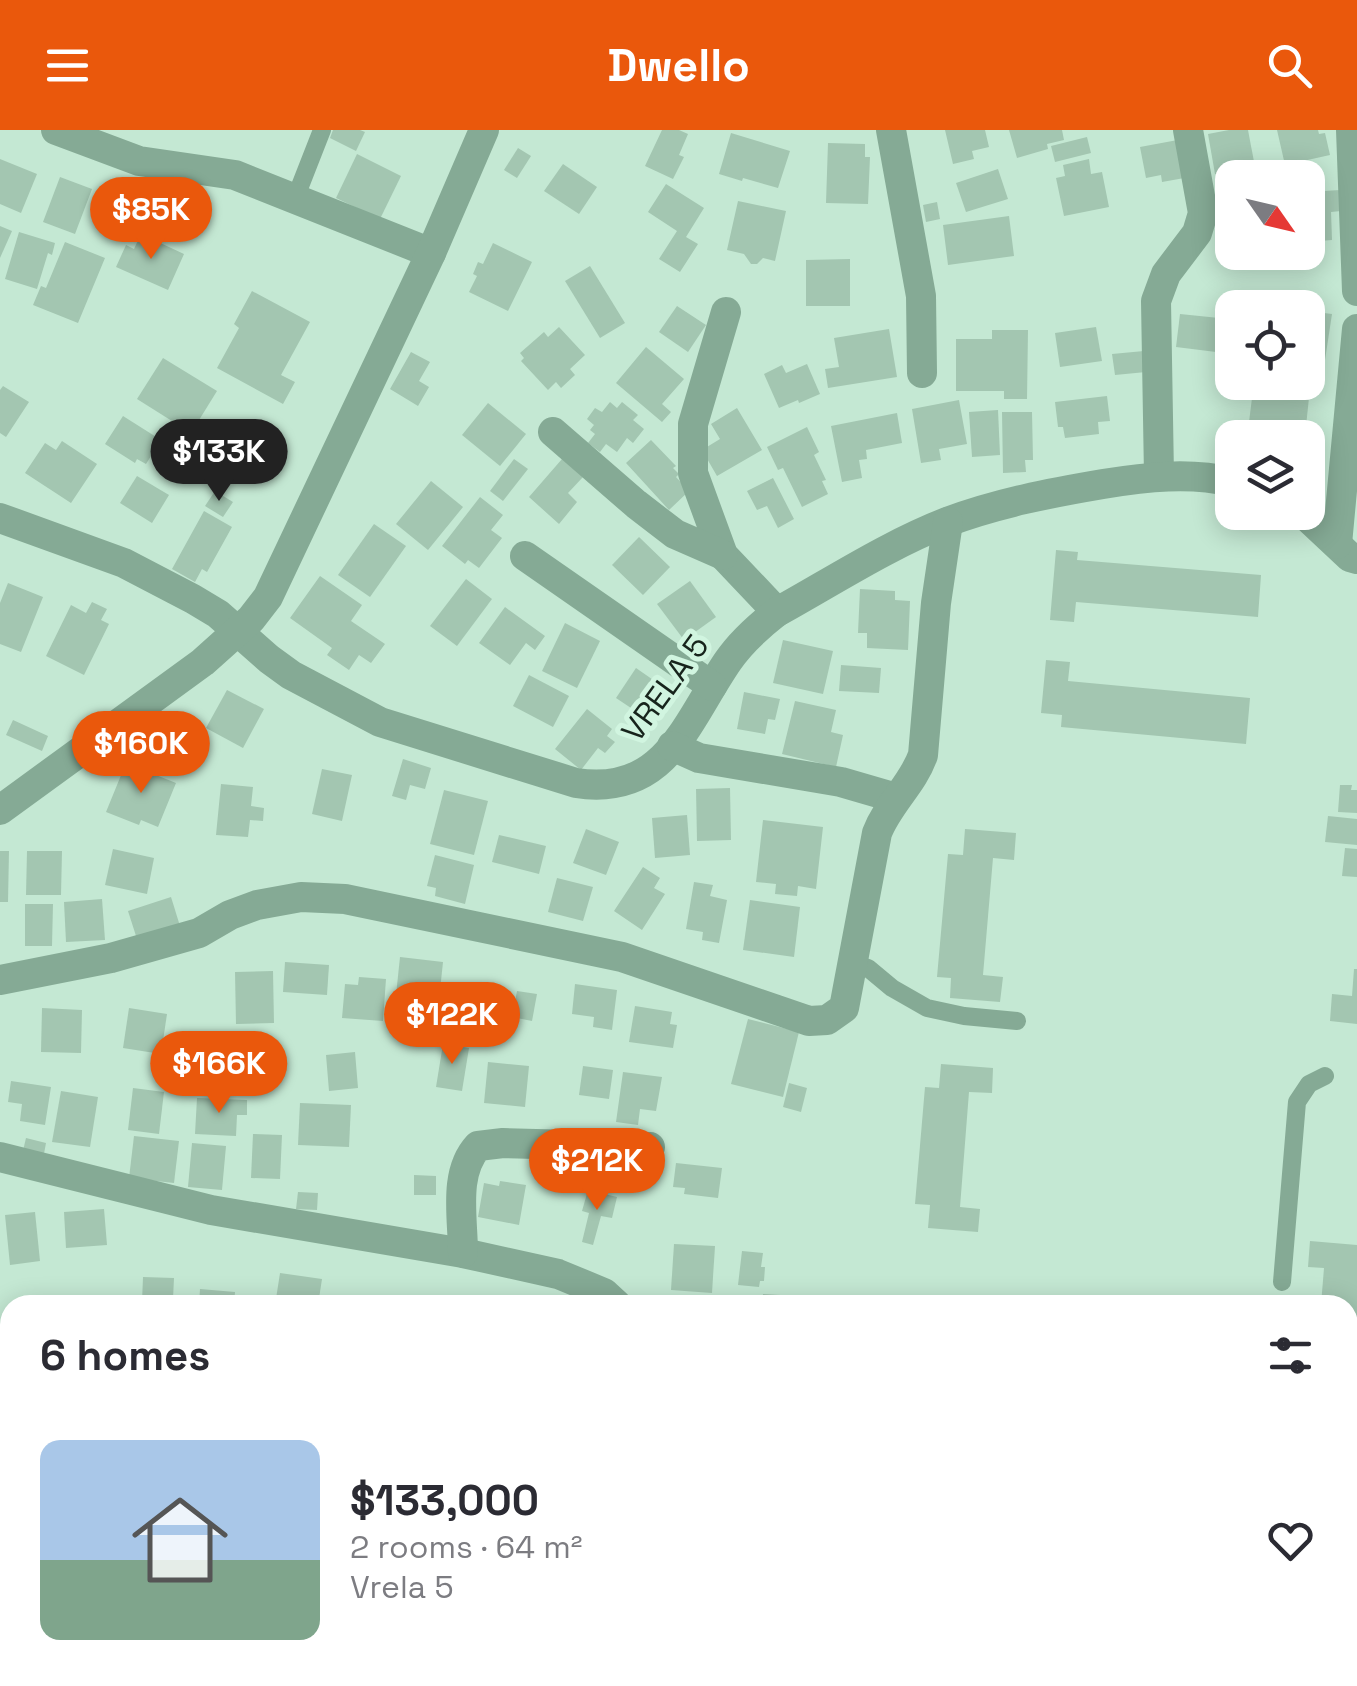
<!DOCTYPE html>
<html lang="en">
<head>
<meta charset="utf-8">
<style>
  :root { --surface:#fff; --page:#f7f7f7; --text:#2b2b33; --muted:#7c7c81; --line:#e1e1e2; --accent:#ea580c }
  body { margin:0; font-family:"Space Grotesk",sans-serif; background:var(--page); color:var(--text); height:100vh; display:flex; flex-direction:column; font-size:38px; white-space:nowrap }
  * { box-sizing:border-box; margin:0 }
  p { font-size:32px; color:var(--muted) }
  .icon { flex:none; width:55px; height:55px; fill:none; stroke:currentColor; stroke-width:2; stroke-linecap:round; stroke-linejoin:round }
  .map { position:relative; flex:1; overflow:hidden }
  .drawer { position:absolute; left:0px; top:1165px; width:1358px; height:392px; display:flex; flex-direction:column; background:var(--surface); border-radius:30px 30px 0 0; box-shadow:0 5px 25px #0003 }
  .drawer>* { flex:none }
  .needle { width:65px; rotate:124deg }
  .controls { position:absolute; left:1215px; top:30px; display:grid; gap:20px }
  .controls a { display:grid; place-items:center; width:110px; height:110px; border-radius:20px; background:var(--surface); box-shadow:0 5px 25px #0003; font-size:50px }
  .price { position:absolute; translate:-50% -85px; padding:0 22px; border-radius:35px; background:var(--accent); color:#fff; font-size:32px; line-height:65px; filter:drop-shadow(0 2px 5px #0008) }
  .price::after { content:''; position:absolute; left:50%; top:60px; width:30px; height:22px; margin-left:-15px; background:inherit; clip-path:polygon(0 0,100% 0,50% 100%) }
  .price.on { background:#222; color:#fff }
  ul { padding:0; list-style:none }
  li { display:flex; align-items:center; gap:30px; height:250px; padding:0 40px }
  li+li { border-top:2px solid var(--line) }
  li span { display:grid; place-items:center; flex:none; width:280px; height:200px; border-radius:20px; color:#555 }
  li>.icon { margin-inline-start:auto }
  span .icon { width:120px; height:120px; fill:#fffc; stroke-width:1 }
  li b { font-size:42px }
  h2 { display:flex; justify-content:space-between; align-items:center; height:120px; padding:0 40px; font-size:42px }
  header { display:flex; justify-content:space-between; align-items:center; height:130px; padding:0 40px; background:var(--accent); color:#fff; font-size:45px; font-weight:700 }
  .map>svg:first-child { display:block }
</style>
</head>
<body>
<header><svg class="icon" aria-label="menu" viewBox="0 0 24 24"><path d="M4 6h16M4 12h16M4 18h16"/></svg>Dwello<svg class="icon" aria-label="search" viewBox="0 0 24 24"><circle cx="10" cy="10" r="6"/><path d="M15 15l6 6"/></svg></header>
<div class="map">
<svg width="1357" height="1556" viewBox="0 0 1357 1556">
  <rect width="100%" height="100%" fill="#c4e8d3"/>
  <g fill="#a3c6b1">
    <path d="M333,0h27l5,2 -9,19 -26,-13z"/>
    <path d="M662,0h17l9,4 -9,21 5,2 -11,22 -28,-13z"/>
    <path d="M945,0h40l4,17 -17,4 2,8 -21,5z"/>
    <path d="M1009,0h53l2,10 -17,4 1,5 -31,9z"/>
    <path d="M1229,0h19l7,37 -40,7 -7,-40z"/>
    <path d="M1277,0h41l1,4 6,-1 5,22 -45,10z"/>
    <path d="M731,3l59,18 -12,37 -35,-10 -1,3 -23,-7z"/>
    <path d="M1087,7l4,16 -36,9 -4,-16z"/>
    <path d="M1183,9l7,38 -28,5 -1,-7 -15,3 -6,-31z"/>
    <path d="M828,13l37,1v13h5l-2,47 -42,-1z"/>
    <path d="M518,18l13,8 -14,22 -13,-8z"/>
    <path d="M357,24l44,22 -21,43 -44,-21z"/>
    <path d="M0,29l37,15 -16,39 -21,-9z"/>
    <path d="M1089,29l2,15 11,-2 7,35 -45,9 -8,-38 9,-2 -2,-11z"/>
    <path d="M563,34l34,23 -18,27 -35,-23z"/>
    <path d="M998,39l10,30 -42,13 -10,-29z"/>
    <path d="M60,47l32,12 -17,45 -32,-12z"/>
    <path d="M666,54l38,24 -18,29 12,7 -18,28 -21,-13 18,-28 -29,-19z"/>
    <path d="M1340,60l1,21 -10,1 1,28 -12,1v11l-12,1v-61z"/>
    <path d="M738,71l48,10 -11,50 -12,-3 -6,6h-6l-7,-10 -17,-4z"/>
    <path d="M937,72l3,17 -14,3 -3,-17z"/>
    <path d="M1009,86l5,40 -66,9 -5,-40z"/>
    <path d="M0,96l12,5 -12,27z"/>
    <path d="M19,102l36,11 -3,12 -4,-2 -11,36 -32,-10z"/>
    <path d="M141,104l43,20 -16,36 -52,-23 10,-22 8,4z"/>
    <path d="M65,112l40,16 -27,65 -45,-18 8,-19 5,2z"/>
    <path d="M493,113l39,19 -24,49 -39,-19 8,-16 -4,-2 5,-12 5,2z"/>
    <path d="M850,129v47h-44v-46z"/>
    <path d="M590,136l35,57 -25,15 -35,-57z"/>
    <path d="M252,161l58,31 -29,53 14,7 -12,22 -66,-36 22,-40 -5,-4z"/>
    <path d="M677,176l29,19 -18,27 -29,-20z"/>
    <path d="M1308,181l24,3 -7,46 -17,-3z"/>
    <path d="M1180,184l39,4 -3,34 -40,-5z"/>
    <path d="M559,197l26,28 -15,14 5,6 -14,13 -5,-6 -8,8 -27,-29 3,-3 -4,-5 24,-21 4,5z"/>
    <path d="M1096,197l6,34 -42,6 -5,-34z"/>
    <path d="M889,199l8,48 -69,11 -3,-19 14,-2 -5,-29z"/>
    <path d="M992,200h36l-1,69h-23v-8h-48v-52h36z"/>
    <path d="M646,217l38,32 -22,25 9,8 -9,10 -46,-39z"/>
    <path d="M1144,221l2,21 -31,3 -3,-21z"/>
    <path d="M411,222l19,10 -11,19 10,6 -11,19 -28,-17z"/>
    <path d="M163,228l54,33 -26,42 -54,-34z"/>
    <path d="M807,234l13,30 -21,9 -1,-3 -19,8 -15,-34 18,-9 4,8z"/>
    <path d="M1254,252l56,6 -5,48 -57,-6z"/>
    <path d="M3,256l26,16 -23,35 -6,-4v-43z"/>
    <path d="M1107,266l3,25 -12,1 1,12 -34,4 -2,-11h-5l-3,-25z"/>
    <path d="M959,270l8,44 -28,5 2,11 -20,3 -9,-54z"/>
    <path d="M610,272l7,6 5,-6 16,13 -5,5 11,9 -11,14 -6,-5 -10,14 -11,-8 -6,8 -12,-9 7,-9 -5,-4 4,-5 -7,-6 8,-11 7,4z"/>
    <path d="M488,273l38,31 -26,32 -38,-31z"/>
    <path d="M737,278l25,42 -45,26 -15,-26 18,-11 -9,-15z"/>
    <path d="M998,280l2,45 -28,2 -3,-45z"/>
    <path d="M1002,282h30l1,48h-8l1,12 -23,1z"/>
    <path d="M897,283l5,30 -36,7 1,9 -8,1 3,18 -20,4 -11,-56z"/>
    <path d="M123,286l38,24 -15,24 -9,-5 -2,4 -30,-19z"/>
    <path d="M807,297l12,25 -5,3 12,25 -4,1 6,13 -26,13 -19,-39 -5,2 -11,-23z"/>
    <path d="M651,310l25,26 -3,2 6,6 -3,3 13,14 -20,19 -43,-47z"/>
    <path d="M62,311l35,23 -26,39 -46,-30 20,-30 11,7z"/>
    <path d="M514,329l14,10 -25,32 -13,-10z"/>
    <path d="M562,329l21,18 -15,16 9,9 -18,22 -30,-27z"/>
    <path d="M137,346l32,19 -17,28 -32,-20z"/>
    <path d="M773,348l21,41 -16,9 -11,-22 -10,4 -10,-19z"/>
    <path d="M431,351l32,26 -35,43 -32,-26z"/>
    <path d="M215,361l18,11 -10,15 -18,-11z"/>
    <path d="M480,367l23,18 -12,15 11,8 -23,30 -11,-8 -3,4 -23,-18z"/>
    <path d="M204,381l28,16 -25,45 -5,-3 -7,13 -23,-13z"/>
    <path d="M374,394l32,22 -36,51 -32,-22z"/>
    <path d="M639,407l31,30 -27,28 -31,-30z"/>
    <path d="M1056,420l22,2 -1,8 184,15 -3,42 -182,-15 -2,20 -24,-2z"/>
    <path d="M320,446l42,29 -11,16 34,23 -14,19 -12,-8 -10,15 -22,-15 5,-7 -42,-30z"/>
    <path d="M466,449l26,20 -35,47 -27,-20z"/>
    <path d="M690,451l26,36 -32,23 -27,-36z"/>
    <path d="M8,453l35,14 -22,55 -21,-8v-41z"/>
    <path d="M860,459l35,2v9l15,1 -2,49 -41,-2v-15h-9z"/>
    <path d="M92,472l15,7 -6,11 8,4 -25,51 -38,-19 25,-51 15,8z"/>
    <path d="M505,477l40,29 -10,14 -9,-7 -16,22 -31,-22z"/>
    <path d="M565,493l35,18 -23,47 -35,-17z"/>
    <path d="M783,510l50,11 -10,43 -50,-11z"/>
    <path d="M1046,530l24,2 -2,19 182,17 -4,46 -185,-17 1,-12 -21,-2z"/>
    <path d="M841,535l40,3 -2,25 -40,-2z"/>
    <path d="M636,538l33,23 -20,29 -33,-22z"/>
    <path d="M529,545l40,21 -16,31 -40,-21z"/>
    <path d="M227,560l37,19 -21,39 -37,-20z"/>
    <path d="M744,562l36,7 -5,21 -7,-1 -3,15 -28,-5z"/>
    <path d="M795,571l41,9 -5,22 12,3 -7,32 -54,-13z"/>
    <path d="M587,579l25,20 -5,7 8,6 -10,11 -7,-5 -17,22 -26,-21z"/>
    <path d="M13,590l35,16 -6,15 -36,-16z"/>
    <path d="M403,629l28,9 -6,21 -15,-4 -4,15 -14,-4z"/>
    <path d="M126,633l50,20 -18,44 -17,-7 -2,5 -33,-13z"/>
    <path d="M322,639l30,6 -10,46 -30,-7z"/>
    <path d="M221,654l32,3 -2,19 13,2 -1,13 -13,-1 -2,17 -32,-2z"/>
    <path d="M1340,655h12l-1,5h6v23l-19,-1z"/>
    <path d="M730,658l1,52 -34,1 -1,-52z"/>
    <path d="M444,660l44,11 -14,54 -44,-11z"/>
    <path d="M687,685l3,40 -35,3 -3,-40z"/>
    <path d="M1328,686l29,3v26l-32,-3z"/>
    <path d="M763,690l60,7 -7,62 -18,-3 -1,10 -22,-2 1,-10 -20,-2z"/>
    <path d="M586,699l33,13 -13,33 -33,-12z"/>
    <path d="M965,699l51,4 -2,27 -21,-2 -10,117 20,2 -3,25 -50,-4 1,-20 -14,-1 11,-123 15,1z"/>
    <path d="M499,705l47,11 -7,28 -47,-12z"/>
    <path d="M1345,718l12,1v28l-15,-1z"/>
    <path d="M113,719l41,9 -7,36 -42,-9z"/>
    <path d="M0,721h9l-1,51h-8z"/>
    <path d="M27,721h35l-1,44h-35z"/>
    <path d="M435,725l39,10 -9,39 -30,-8 1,-8 -9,-2z"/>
    <path d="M643,737l17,11 -6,10 11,6 -23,36 -28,-19z"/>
    <path d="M557,748l36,9 -10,34 -35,-9z"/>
    <path d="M694,752l19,3 -3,11 17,4 -8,43 -17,-3 1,-8 -17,-3z"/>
    <path d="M171,767l9,29 -43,13 -9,-28z"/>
    <path d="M102,769l3,41 -39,2 -2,-40z"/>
    <path d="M750,770l50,7 -6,50 -51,-7z"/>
    <path d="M25,774h28l-1,42h-27z"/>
    <path d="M400,827l43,5 -4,38 -43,-5z"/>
    <path d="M285,832l44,3 -2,30 -44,-3z"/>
    <path d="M1354,839h3v55l-27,-3 2,-27 20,2z"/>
    <path d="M273,841l1,52 -38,1 -1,-52z"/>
    <path d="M359,847l27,2 -3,42 -41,-3 3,-34 13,1z"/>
    <path d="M575,854l42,6 -5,40 -19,-3 1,-10 -22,-3z"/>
    <path d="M517,861l20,3 -5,27 -20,-4z"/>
    <path d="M465,862l23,3 -5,42 -43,-5 4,-33 20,2z"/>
    <path d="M635,876l37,6 -2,12 7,1 -4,23 -44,-6z"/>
    <path d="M42,878l40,2 -1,43 -40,-1z"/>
    <path d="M129,878l38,6 -6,40 -38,-6z"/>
    <path d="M748,889l51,13 -16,65 -52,-13z"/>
    <rect x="254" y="910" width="18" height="27"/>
    <path d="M443,914l26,4 -7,43 -26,-4z"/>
    <path d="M355,922l3,36 -29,3 -3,-36z"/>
    <path d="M201,928l43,2 -2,32 -43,-3z"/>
    <path d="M488,932l41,4 -4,41 -41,-4z"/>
    <path d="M941,934l52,4 -1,25 -23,-1 -9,115 20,2 -2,23 -50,-4 2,-23 -15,-1 10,-117 14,1z"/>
    <path d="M583,936l30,4 -4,29 -30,-4z"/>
    <path d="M623,942l39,5 -6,34 -16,-2 -2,16 -22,-3z"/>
    <path d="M11,951l40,6 -6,38 -25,-4 2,-17 -14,-2z"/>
    <path d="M789,953l18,5 -6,24 -18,-5z"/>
    <path d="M133,958l31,4 -5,42 -31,-4z"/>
    <path d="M61,961l37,6 -8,50 -38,-5z"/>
    <path d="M197,968l50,2v15h-10l-1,21 -41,-2z"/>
    <path d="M300,973l51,2 -2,42 -51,-2z"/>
    <path d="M253,1004l29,1 -2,44 -29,-1z"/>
    <path d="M134,1006l45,5 -5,42 -45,-5z"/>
    <path d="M26,1008l20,5 -3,16 -21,-4z"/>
    <path d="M192,1013l34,3 -4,44 -34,-3z"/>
    <path d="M676,1033l46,5 -4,30 -34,-4 1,-6 -12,-1z"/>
    <path d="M414,1045l22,1v19h-22z"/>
    <path d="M500,1051l26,4 -7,40 -41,-8 6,-34 15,3z"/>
    <path d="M588,1060l29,7 -5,21 -11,-2 -8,29 -11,-3 7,-29 -7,-2z"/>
    <path d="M298,1062l20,1 -1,17 -21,-1z"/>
    <path d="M104,1079l3,36 -41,3 -2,-36z"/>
    <path d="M35,1082l5,49 -30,4 -5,-50z"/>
    <path d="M1310,1111l47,4v147l-9,-1v-86h-27l3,-37 -16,-1z"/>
    <path d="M674,1114l41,2 -3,47 -41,-3z"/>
    <path d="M742,1121l21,2 -2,14h4l-1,14h-4l-1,6 -21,-2z"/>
    <path d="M280,1143l42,6 -4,26h-43z"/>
    <path d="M143,1147l31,1 -1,21 7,1v5h-62v-4l24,1z"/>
    <path d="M200,1159l35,3 -1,13h-35z"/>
    <path d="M763,1164l35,2 -1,9h-35z"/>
    <path d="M100,1548h39v2l-38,3z"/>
    <path d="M244,1548h44v7l-44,1z"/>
  </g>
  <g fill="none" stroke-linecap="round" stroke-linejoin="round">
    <g stroke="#85aa95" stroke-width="18">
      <path d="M295,69l27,-69"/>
      <path d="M853,833l15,5 24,20 35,20 37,8 53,5"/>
      <path d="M1282,1152l15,-180 12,-18 16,-8"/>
      <path d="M1001,1548l6,8"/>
    </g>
    <g stroke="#85aa95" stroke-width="30">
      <path d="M56,0l83,31 96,14 196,78"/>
      <path d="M891,0l30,166 1,77"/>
      <path d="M1351,0l6,161"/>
      <path d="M726,182l-33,112v49l30,82 54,57"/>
      <path d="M553,302l83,72 39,30 48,21"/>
      <path d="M1159,346l-3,-175 10,-27 31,-41 6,-20 -15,-83"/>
      <path d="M1302,382l48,45 7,2"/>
      <path d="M0,388l124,45 69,36 25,15 51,45 22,16 89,47 196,61c90,14 110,-61 152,-122 13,-19 31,-35 49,-49 56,-31 111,-67 170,-90 51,-19 103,-29 156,-38 43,-7 87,-12 129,-2"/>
      <path d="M1337,414l20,-215"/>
      <path d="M525,426l187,130"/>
      <path d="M672,616l27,12 142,24 55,16"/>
      <path d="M0,680l203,-148 48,-43 17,-22 163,-344 53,-123"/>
      <path d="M0,850l111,-22 88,-25 31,-18 27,-10 44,-8 44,2 277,58 187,64 18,-1 17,-12 33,-175c11,-29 36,-49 46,-78l13,-152 12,-81"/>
      <path d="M0,1027l211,53 252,43 95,21 46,19 13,12"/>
      <path d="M463,1123c0,-35 -10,-80 15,-107l25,-3 147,4"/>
      <path d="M1348,1533l9,-2"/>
      <path d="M625,1548v8"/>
    </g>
  </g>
  <g text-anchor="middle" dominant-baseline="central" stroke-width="10" stroke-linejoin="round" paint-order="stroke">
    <g font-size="32" fill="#17241c" stroke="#d1f5e0">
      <text transform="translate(665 558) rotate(-54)">VRELA 5</text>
    </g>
  </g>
</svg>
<div class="controls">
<a><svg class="needle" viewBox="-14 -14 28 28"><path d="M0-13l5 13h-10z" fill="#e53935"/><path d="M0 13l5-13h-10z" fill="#7c7c81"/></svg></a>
<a><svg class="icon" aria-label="locate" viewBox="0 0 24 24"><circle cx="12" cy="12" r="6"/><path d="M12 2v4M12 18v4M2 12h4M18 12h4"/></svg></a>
<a><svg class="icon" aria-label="layers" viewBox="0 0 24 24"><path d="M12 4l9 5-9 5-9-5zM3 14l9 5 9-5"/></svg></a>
</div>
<b class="price" style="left:151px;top:132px">$85K</b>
<b class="price on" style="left:219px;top:374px">$133K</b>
<b class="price" style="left:141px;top:666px">$160K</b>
<b class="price" style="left:452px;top:937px">$122K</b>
<b class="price" style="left:219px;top:986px">$166K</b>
<b class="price" style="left:597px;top:1083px">$212K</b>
<section class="drawer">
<h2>6 homes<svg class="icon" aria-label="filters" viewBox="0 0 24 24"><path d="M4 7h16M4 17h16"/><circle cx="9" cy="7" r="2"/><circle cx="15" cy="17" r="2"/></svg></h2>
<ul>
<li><span style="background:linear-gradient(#a9c7e8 60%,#7fa58c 0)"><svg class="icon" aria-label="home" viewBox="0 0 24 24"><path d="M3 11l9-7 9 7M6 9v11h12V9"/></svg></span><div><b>$133,000</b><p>2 rooms · 64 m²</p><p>Vrela 5</p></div><svg class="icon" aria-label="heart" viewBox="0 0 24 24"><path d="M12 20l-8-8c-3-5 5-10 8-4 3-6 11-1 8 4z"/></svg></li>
</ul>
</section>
</div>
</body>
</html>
